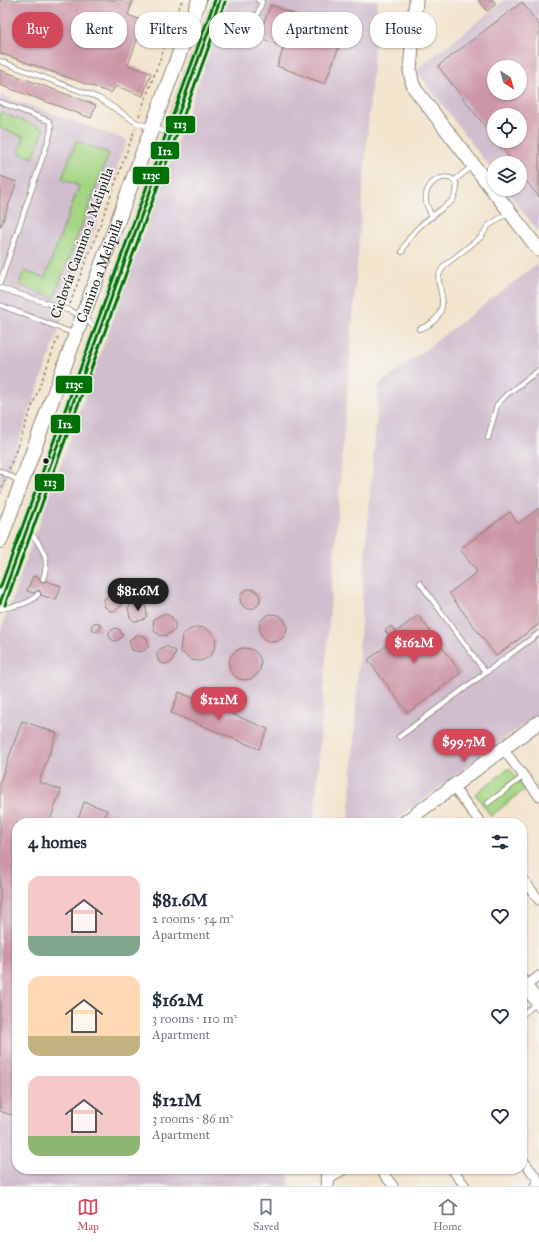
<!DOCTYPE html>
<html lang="en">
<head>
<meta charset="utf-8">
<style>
  :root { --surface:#fff; --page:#f6f6f7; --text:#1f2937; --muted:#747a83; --line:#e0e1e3; --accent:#d1495b }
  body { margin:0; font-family:"IM FELL Great Primer",serif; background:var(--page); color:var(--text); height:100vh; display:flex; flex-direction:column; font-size:15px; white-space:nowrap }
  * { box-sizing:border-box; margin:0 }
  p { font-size:13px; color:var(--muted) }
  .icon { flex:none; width:22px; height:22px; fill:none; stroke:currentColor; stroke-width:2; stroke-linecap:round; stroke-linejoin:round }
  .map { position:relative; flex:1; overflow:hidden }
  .sheet { position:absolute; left:12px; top:818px; width:515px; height:356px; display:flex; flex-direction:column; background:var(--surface); border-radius:16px; box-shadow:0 1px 3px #0004 }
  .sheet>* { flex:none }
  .hud { position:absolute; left:12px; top:12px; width:515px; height:36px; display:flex; gap:8px }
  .needle { width:26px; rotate:143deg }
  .buttons { position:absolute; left:487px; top:60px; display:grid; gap:8px }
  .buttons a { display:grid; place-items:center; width:40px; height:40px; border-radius:50%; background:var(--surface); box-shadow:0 1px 3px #0004; font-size:20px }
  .price { position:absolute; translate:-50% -34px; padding:0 9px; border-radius:14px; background:var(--accent); color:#fff; font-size:13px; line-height:26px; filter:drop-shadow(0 1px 2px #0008) }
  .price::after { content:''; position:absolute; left:50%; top:24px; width:12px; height:9px; margin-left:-6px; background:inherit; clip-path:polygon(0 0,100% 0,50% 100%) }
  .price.current { background:#222; color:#fff }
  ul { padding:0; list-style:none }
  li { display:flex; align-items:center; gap:12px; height:100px; padding:0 16px }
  li span { display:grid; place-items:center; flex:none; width:112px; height:80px; border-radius:12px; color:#555 }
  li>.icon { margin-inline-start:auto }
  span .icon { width:48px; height:48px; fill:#fffc; stroke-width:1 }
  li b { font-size:17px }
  h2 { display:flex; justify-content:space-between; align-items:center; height:48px; padding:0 16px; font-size:17px }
  .chip { padding:0 14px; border-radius:16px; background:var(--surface); box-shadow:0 1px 3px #0004; font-size:14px; line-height:36px }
  .chip.current { background:var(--accent); color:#fff }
  .menu { display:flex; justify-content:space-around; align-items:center; height:56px; border-top:1px solid var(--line); background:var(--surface); font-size:11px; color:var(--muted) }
  .menu a { display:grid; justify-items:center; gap:2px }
  .menu .current { color:var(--accent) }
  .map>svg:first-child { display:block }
</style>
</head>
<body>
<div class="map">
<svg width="539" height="1186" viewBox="0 0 539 1186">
  <rect width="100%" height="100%" fill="#f6f6f2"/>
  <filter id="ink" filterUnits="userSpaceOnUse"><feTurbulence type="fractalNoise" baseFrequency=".025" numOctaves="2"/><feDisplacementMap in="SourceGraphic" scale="8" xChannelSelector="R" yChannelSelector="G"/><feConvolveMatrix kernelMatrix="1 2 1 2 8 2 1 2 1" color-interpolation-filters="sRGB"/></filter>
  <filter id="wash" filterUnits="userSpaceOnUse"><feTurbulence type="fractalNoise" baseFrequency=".012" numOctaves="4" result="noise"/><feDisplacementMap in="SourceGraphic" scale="16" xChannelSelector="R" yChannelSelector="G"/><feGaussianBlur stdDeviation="0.9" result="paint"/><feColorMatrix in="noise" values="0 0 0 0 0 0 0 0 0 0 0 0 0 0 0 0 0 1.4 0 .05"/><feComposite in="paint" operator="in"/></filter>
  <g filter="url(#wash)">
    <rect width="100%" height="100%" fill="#f3e4cd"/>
    <g fill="#d0bdcd" fill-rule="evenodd">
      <path d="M228,0h150l-50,634 -14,189h-297v346h273l-1,17h-289v-554z"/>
      <path d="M505,0h34v233l-33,-44h14v-26h-26v10l-78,-103zM494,67h26v26h-26zM494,115h26v26h-26z"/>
      <path d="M0,95l127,45 -127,354z"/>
      <path d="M536,265l3,4v444l-147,110h-43l15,-253 15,-185z"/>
    </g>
    <g fill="#a4d583" stroke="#607850">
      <path d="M0,112l44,17 -11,29 -15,-5 6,-16 -24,-9z"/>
      <path d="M76,141l33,12 -55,145 -35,-13 5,-14 21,7 34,-92 -17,-7z"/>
      <path d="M509,768l16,21 -34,27 -16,-22z"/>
    </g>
    <g id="blocks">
      <g fill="#cc96a7" fill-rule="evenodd">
        <path d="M0,0h133l-5,15 16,6 -16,44 23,8 -8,23 -27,-10 -5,7 -111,-40z"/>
        <path d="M478,0h15l3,4 -9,7z"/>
        <path d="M522,2l17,23v172l-19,-24v-10h-7l-17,-22h24v-26h-26v23l-56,-72zM494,67h26v26h-26z"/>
        <path d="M271,5l73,28 -19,51 -48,-18 7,-19 -26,-10z"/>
        <path d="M0,70l96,35 -5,13 -91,-33z"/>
        <path d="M0,176l17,6 -16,44h-1z"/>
        <path d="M539,508v116l-43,32 -47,-63 28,-21 -17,-23 50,-37 8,12z"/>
        <path d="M33,576l6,2 3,4h2l2,-1 15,5 -5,14 -15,-5v-2l-2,-3 -2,1 -3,2 -7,-2z"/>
        <circle cx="250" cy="599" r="10"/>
        <path d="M110,594h5l4,2 3,9 -7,6h-5l-6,-5v-7z"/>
        <path d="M138,603l6,2 2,2 1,9 -4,4 -6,1h-3l-4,-4 -2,-9 4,-4z"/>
        <path d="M163,614h3l6,3 3,6v7l-10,6 -6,-1v-1l-4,-2 -2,-7 1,-6z"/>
        <circle cx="273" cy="628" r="14"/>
        <path d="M418,615l43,58 -53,40 -40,-53 25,-20 -8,-9 6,-5 5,6z"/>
        <circle cx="96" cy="627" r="4.5"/>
        <path d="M197,627l8,1 7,5 3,5 1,6 -1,4 -4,7 -3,3 -8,3 -8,-1 -12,-9 2,-16 7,-5z"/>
        <path d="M115,628l4,1 4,7 -6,5 -5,-1 -3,-4v-4z"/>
        <path d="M138,635l5,1 4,2 1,5v4l-3,3 -5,2 -8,-2 -3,-10z"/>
        <path d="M166,646l10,5 -4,10 -2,2 -6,1 -5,-2 -2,-5v-5l3,-3z"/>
        <circle cx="245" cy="664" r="16"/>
        <path d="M179,692l89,37 -9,20 -88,-36z"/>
        <path d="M22,721l35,12 -18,49 22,8 -12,33h-32v294l-17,-6v-329z"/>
        <path d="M84,802l23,8 -4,13h-26z"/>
      </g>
    </g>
  </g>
  <g filter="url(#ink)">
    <use href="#blocks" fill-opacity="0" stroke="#888074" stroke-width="1"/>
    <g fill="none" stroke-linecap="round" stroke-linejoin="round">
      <g stroke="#888074" stroke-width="6">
        <g id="lane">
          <path d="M251,32l11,-30 -4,-2"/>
          <path d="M0,61l99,37 38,25 33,10"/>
          <path d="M0,102l49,19c4,6 1,13 -1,20l-48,142"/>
          <path d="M454,181l18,-15"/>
          <path d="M402,252c9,-24 31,-36 50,-51 20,-33 -30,-30 -26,1 1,5 4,10 6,15"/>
          <path d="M0,288l68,22 15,6 14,14"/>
          <path d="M0,305l75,29"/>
          <path d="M419,329c14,-4 25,-15 23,-31 -1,-15 -9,-18 3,-33l36,-28 7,-11 20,-13"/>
          <path d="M488,438l9,-33 9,-10 33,-25"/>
          <path d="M0,471l20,10"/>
          <path d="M29,530c13,18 22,27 14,49"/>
          <path d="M420,583l66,90"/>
          <path d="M0,609c13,-3 30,-4 38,-15"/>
          <path d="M399,737l140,-104"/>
          <path d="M488,803l36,-27"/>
          <path d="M522,1015l15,-12"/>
        </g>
      </g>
      <g stroke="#888074" stroke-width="11">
        <g id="street">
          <path d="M503,749l36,47"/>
          <path d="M453,787l28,36"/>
          <path d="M522,878l17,22"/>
          <path d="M526,986l13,-10"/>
          <path d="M522,1159l17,22"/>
          <path d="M380,1169l13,17"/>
          <path d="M452,1169l13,17"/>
          <path d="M327,1181l17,-12"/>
        </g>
      </g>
      <g stroke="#888074" stroke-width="15">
        <g id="secondary">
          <path d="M416,0l-6,70 2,12 3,7 124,161"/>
          <path d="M404,823l135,-101"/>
          <path d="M522,981l17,23"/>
          <path d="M327,1186l1,-17"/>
          <path d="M537,1186l2,-2"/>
        </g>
      </g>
      <g stroke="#888074" stroke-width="16">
        <g id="primary">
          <path id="s1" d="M0,541l199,-541"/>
          <path d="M0,603l220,-603"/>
        </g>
      </g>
      <g stroke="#888074" stroke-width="1.5" stroke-dasharray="3 3" stroke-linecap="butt">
        <path d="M139,116l43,-116"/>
        <path d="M70,304l13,-36 9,-21 43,-118"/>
        <path d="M9,469l50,-135"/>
        <path d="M0,494l5,-14"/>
      </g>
      <use href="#lane" stroke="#fff" stroke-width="4.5"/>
      <use href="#street" stroke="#fff" stroke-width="9"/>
      <use href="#secondary" stroke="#fff" stroke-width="13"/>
      <use href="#primary" stroke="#fff" stroke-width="14"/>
      <g stroke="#f6f6f2" stroke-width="6">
        <path id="bus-1" d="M0,603l220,-603"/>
      </g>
      <g stroke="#f6f6f2" stroke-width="6">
        <path id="bus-2" d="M5,605l220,-603"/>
      </g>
      <g stroke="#f6f6f2" stroke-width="6">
        <path id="bus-3" d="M0,588l215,-588"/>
      </g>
      <use href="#bus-1" stroke="#007106" stroke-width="3"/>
      <use href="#bus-2" stroke="#007106" stroke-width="3"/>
      <use href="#bus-3" stroke="#007106" stroke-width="3"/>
    </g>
  </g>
  <circle fill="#1c1c1c" stroke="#f6f6f2" stroke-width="1.5" cx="46" cy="461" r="3.5"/>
  <g text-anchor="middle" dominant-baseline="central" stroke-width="3.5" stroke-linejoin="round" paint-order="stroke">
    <g font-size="14" fill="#1c1c1c" stroke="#f6f6f2">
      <text transform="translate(82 243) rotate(-70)">Ciclovía Camino a Melipilla</text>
      <text stroke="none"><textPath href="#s1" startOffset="288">Camino a Melipilla</textPath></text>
    </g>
  </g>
  <g stroke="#f6f6f2" stroke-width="1.5">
    <rect x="165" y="115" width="31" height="19" rx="4" fill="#007106"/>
    <rect x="150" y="141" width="30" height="19" rx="4" fill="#007106"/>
    <rect x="132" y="166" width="38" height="19" rx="4" fill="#007106"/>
    <rect x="55" y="375" width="38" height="19" rx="4" fill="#007106"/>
    <rect x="50" y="414" width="31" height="20" rx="4" fill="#007106"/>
    <rect x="34" y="473" width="31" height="19" rx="4" fill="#007106"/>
  </g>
  <g font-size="11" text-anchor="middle" font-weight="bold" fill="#fff">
    <text x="180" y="128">113</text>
    <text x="165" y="155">I12</text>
    <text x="151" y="179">113c</text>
    <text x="74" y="388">113c</text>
    <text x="65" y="428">I12</text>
    <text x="50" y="486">113</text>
  </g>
</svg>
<div class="buttons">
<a><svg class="needle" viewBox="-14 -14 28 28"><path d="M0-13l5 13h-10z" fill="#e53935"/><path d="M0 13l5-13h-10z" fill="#747a83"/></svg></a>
<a><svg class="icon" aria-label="locate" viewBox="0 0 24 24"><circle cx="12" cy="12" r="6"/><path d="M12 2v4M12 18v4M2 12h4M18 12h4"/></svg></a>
<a><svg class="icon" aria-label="layers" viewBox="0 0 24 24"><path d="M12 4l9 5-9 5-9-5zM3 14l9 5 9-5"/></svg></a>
</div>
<b class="price current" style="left:138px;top:612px">$81.6M</b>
<b class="price" style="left:414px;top:664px">$162M</b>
<b class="price" style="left:219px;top:721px">$121M</b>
<b class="price" style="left:464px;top:763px">$99.7M</b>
<div class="hud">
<a class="chip current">Buy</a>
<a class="chip">Rent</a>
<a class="chip">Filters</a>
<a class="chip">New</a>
<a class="chip">Apartment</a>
<a class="chip">House</a>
</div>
<section class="sheet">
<h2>4 homes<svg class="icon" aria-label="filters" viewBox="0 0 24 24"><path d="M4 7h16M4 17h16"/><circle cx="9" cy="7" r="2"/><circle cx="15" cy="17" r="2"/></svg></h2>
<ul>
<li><span style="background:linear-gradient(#f6c9c9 75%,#7fa58c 0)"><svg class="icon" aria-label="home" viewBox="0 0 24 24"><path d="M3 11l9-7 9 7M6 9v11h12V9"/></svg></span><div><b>$81.6M</b><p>2 rooms · 54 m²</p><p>Apartment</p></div><svg class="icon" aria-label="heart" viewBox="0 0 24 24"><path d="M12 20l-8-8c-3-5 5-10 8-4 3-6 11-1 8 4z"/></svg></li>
<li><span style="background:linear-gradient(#ffd9b3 75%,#c2b280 0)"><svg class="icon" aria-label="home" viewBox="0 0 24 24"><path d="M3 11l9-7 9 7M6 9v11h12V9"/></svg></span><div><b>$162M</b><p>3 rooms · 110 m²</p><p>Apartment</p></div><svg class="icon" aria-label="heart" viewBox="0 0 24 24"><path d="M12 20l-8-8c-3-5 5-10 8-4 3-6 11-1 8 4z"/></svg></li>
<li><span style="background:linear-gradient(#f6c9c9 75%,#8fb573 0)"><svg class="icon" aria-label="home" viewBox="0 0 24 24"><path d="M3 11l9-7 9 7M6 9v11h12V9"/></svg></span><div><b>$121M</b><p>3 rooms · 86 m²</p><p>Apartment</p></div><svg class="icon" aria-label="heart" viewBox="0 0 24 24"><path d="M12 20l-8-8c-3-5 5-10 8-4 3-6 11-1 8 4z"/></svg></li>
</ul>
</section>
</div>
<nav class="menu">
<a class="current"><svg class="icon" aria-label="map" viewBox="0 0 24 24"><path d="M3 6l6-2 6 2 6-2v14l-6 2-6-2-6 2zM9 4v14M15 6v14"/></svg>Map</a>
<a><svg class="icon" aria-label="saved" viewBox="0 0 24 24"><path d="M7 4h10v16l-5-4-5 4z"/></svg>Saved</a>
<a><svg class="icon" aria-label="home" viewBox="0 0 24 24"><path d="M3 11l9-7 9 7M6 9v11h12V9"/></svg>Home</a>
</nav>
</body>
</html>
